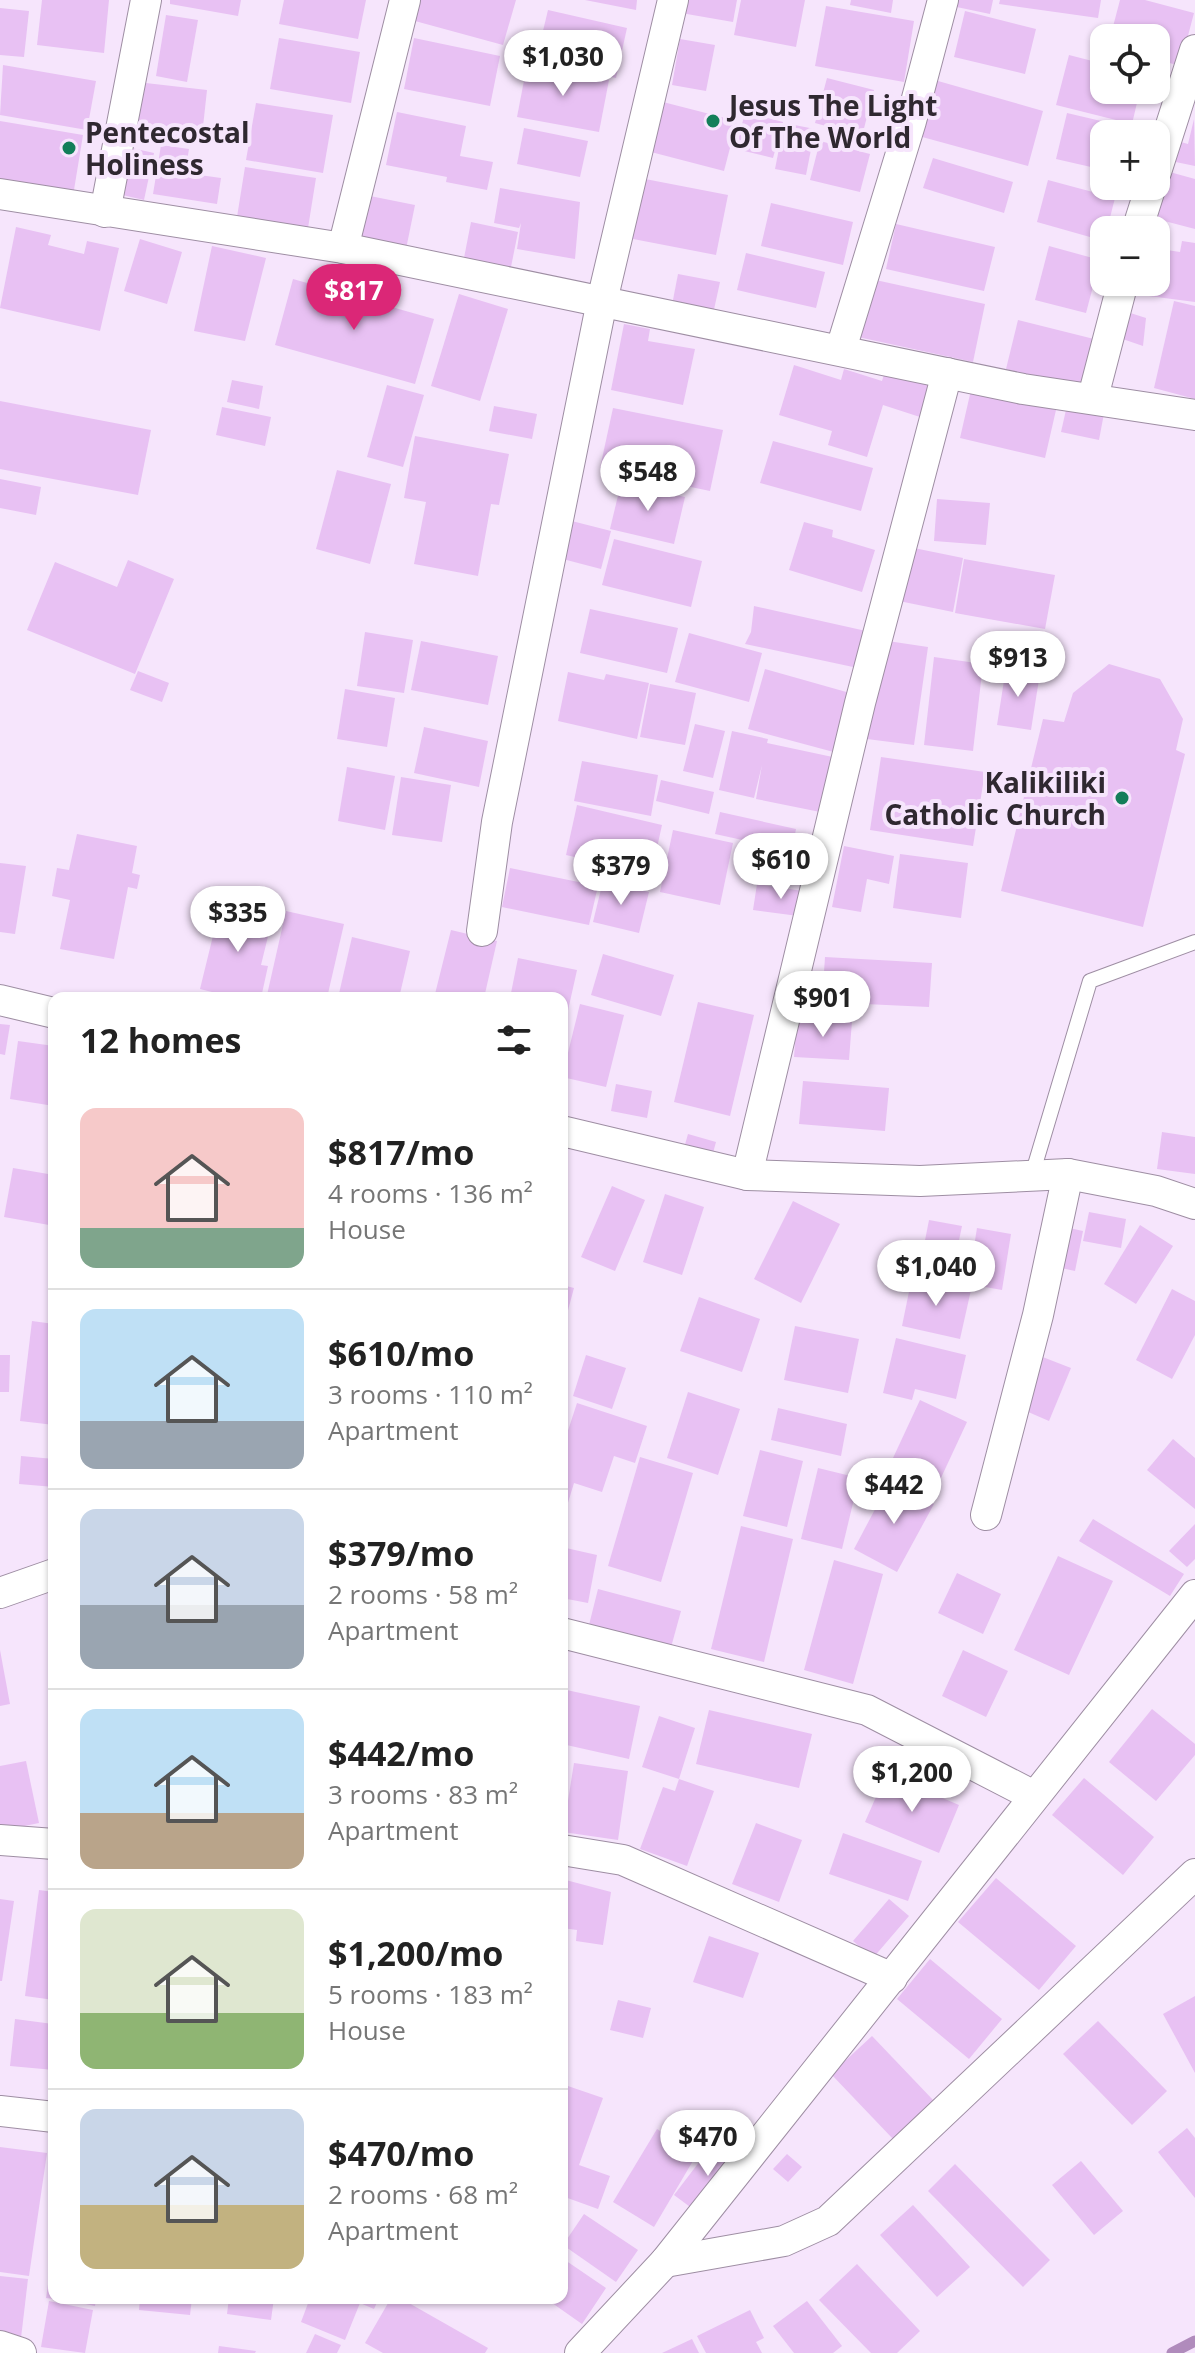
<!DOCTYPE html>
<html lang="en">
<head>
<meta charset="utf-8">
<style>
  :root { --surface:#fff; --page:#f6f6f6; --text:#222; --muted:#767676; --line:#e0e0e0; --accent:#db2777 }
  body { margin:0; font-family:"Open Sans",sans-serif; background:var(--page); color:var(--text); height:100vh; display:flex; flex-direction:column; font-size:30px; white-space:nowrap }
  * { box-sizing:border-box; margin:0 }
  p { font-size:26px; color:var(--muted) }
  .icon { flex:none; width:44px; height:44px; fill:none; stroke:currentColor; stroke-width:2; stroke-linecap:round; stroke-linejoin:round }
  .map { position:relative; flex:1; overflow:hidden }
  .side { position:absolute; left:48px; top:992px; width:520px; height:1312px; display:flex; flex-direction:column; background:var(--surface); border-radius:16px; box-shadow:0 2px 6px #0004 }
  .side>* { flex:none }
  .fabs { position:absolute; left:1090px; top:24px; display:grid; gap:16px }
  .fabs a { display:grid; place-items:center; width:80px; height:80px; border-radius:16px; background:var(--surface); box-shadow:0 2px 6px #0004; font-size:40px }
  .price { position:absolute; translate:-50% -68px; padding:0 18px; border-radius:28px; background:#fff; color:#222; font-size:26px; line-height:52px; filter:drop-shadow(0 2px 4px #0008) }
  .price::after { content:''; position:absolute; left:50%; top:48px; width:24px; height:18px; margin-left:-12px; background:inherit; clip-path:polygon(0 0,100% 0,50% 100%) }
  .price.current { background:var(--accent); color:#fff }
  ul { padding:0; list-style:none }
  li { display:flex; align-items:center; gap:24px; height:200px; padding:0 32px }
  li+li { border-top:2px solid var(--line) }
  li span { display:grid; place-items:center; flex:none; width:224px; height:160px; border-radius:16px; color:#555 }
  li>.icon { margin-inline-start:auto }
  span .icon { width:96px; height:96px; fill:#fffc; stroke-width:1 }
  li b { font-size:34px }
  h2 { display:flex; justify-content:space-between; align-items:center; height:96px; padding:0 32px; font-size:34px }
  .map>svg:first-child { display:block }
</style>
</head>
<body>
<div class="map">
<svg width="1195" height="2353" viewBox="0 0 1195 2353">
  <rect width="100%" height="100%" fill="#f6e5fc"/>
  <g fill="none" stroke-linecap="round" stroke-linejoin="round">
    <path stroke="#b08bbc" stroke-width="11" d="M1172,2353l23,-12"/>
  </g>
  <g fill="#e8c1f3">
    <path d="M42,0h67l-5,53 -67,-8z"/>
    <path d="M170,0h71l-3,16 -68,-12z"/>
    <path d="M284,0h82l-8,39 -79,-15z"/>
    <path d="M421,0h95l-13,45 -88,-24z"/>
    <path d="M585,0h52l-1,10z"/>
    <path d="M684,0h53l-4,22 -52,-9z"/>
    <path d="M741,0h64l-9,47 -62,-12z"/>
    <path d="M851,0h42l-2,13 -41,-8z"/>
    <path d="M948,0h45l-3,14 -43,-9z"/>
    <path d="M1000,0h101l-3,18 -99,-14z"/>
    <path d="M1120,0h25l49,13 -14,53 -24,-7v-21h-46z"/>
    <path d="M826,6l88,15 -10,61 -89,-16z"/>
    <path d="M0,8l29,3 -5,46 -24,-2z"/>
    <path d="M548,10l79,18 -11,50 -80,-18z"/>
    <path d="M965,11l71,18 -11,45 -71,-17z"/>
    <path d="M166,15l32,5 -11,62 -31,-6z"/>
    <path d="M279,38l81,14 -9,51 -81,-14z"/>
    <path d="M414,38l86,18 -10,50 -86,-17z"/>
    <path d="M680,39l35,6 -9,46 -34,-6z"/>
    <path d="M1069,55l35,9v26h36l-8,34 -76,-19z"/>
    <path d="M3,65l93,16 -9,49 -87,-15z"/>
    <path d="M527,65l82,15 -10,52 -82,-15z"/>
    <path d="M827,78l47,12 -12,46 -47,-13z"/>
    <path d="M931,79l112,32 -15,55 -113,-31z"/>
    <path d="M137,82l70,8 -6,55 -70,-7z"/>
    <path d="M663,102l74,19 -13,50 -73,-19z"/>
    <path d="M256,103l77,12 -10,58 -77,-13z"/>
    <path d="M397,112l69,14 -6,30 33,6 -6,28 -41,-8 1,-5 -61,-12z"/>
    <path d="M745,112l38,10 -10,36 -37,-9z"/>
    <path d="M1067,113l68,16 -1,5h-30v36l-48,-11z"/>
    <path d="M1194,119l1,47 -29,-6 4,-21 18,5z"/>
    <path d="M0,121l83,14 -10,61 -73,-12z"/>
    <path d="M784,123l31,6 -9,46 -31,-6z"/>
    <path d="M524,128l64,13 -8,36 -63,-13z"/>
    <path d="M820,141l50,13 -10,38 -50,-12z"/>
    <path d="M161,145l28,4 -4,24 36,5 -4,26 -64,-10z"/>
    <path d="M127,147l27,6 -10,47 -26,-6z"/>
    <path d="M933,158l80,24 -9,31 -81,-25z"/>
    <path d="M245,167l71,11 -8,50 -71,-11z"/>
    <path d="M1166,171l29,8v50l-42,-11z"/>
    <path d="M640,178l88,17 -12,60 -88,-17z"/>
    <path d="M1048,180l67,18 -11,43 -67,-19z"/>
    <path d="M500,188l80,14 -5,57 -58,-10 4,-26 -2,5 -25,-5z"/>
    <path d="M365,195l50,10 -10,49 -49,-10z"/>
    <path d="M771,203l82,19 -10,43 -82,-19z"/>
    <path d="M471,222l47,10 -7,35 -47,-9z"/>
    <path d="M896,224l99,23 -11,44 -98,-22z"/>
    <path d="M16,227l35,8 -3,10 36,9 3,-13 32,7 -19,83 -100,-23z"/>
    <path d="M140,239l42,13 -15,52 -43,-13z"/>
    <path d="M1182,241l13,2v59l-54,-7 2,-13 20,-2 4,-30 13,2z"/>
    <path d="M212,246l54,12 -21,83 -51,-10z"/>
    <path d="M1049,246l51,14 -14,53 -51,-13z"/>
    <path d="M746,253l79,19 -9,36 -79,-18z"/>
    <path d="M678,274l42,8 -7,32 -41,-9z"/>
    <path d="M293,279l141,40 -19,65 -140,-39z"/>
    <path d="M871,279l114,25 -12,58 -115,-25z"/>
    <path d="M459,294l49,15 -28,92 -49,-15z"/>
    <path d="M1174,301l21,5v93l-41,-11z"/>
    <path d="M1121,310l25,8 -3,28 -32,-11z"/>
    <path d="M1018,320l80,20 -13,50 -79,-21z"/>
    <path d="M624,324l26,5 -2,12 47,8 -12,56 -72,-15z"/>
    <path d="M890,355l48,14 -15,49 -40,-13 -16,52 -39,-12 4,-14 -53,-16 15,-50 47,15 3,-11 38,12z"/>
    <path d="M232,380l31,6 -4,23 -32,-7z"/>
    <path d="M387,385l37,10 -21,72 -36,-10z"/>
    <path d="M971,390l85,20 -11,48 -85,-20z"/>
    <path d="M0,401l151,29 -13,65 -138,-26z"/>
    <path d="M1068,401l37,7 -6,32 -38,-8z"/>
    <path d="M494,406l43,8 -5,25 -43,-8z"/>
    <path d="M222,407l49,10 -6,29 -49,-11z"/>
    <path d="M613,408l110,22 -13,61 -110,-23z"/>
    <path d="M415,436l94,18 -10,51 -8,-1 -13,72 -64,-12 12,-62 -22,-4z"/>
    <path d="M773,441l100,27 -12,43 -101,-28z"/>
    <path d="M337,470l54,14 -21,80 -54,-15z"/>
    <path d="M0,479l41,8 -5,28 -36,-7z"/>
    <path d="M621,483l64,14 -11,47 -64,-15z"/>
    <path d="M937,499l53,4 -4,42 -52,-4z"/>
    <path d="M564,519l47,12 -10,38 -46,-12z"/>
    <path d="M804,522l29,8 -1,7 43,13 -13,42 -73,-22z"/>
    <path d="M614,539l88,22 -11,46 -89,-22z"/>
    <path d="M904,546l59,12 -10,54 -59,-12z"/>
    <path d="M964,559l91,16 -10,54 -90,-16z"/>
    <path d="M128,560l46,19 -39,95 -108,-44 28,-68 62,25z"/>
    <path d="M754,606l121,27 -8,37 -122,-26 6,-12z"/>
    <path d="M590,609l88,19 -11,45 -87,-20z"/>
    <path d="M365,632l48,8 -9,53 -47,-7z"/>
    <path d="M689,633l73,20 -13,49 -74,-20z"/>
    <path d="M881,640l47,7 -14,98 -47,-6z"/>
    <path d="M421,641l77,15 -10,49 -77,-15z"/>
    <path d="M934,657l49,7 -10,87 -49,-6z"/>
    <path d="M1109,664l51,15 23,40 -7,31 9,4 -42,173 -142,-36 42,-172 21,3 9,-29z"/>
    <path d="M1006,668l34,5 -9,57 -34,-5z"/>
    <path d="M765,669l92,26 -16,59 -93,-25z"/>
    <path d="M138,671l31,12 -7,19 -32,-12z"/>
    <path d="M568,672l36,8 2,-6 43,9 -12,56 -79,-18z"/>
    <path d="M650,684l46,9 -11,52 -45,-8z"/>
    <path d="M345,689l50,9 -8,49 -50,-8z"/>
    <path d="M695,724l30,7 -12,47 -30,-7z"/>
    <path d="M424,727l64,14 -9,46 -65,-14z"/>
    <path d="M732,731l36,8 -1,4 75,16 -12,55 -74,-15 6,-34 -8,33 -35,-8z"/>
    <path d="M881,757l104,15 -12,74 -103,-16z"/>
    <path d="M582,761l76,14 -7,41 -77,-15z"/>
    <path d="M347,767l48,9 -10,54 -47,-9z"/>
    <path d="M401,777l50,8 -9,57 -50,-7z"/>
    <path d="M661,780l53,12 -5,22 -53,-13z"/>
    <path d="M577,805l85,20 -11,50 -85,-20z"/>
    <path d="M720,812l76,17 -4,22 -77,-17z"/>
    <path d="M673,830l60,13 -13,62 -60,-13z"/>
    <path d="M77,834l60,12 -5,27 8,2 -3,14 -9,-2 -14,72 -54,-10 10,-49 -18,-4 5,-28 12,2z"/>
    <path d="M844,846l50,10 -5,28 -22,-5 -6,33 -29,-5z"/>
    <path d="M743,849l52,12 -6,24 -52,-12z"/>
    <path d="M900,854l68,9 -7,55 -68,-10z"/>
    <path d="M0,863l26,3 -11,68 -15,-2z"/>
    <path d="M510,868l88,18 -9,39 -87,-18z"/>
    <path d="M603,881l46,11 -10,41 -46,-11z"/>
    <path d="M757,884l52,8 -3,25 -53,-7z"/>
    <path d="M221,903l52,13 -12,49 7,1 -7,32h-25l-36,-9z"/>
    <path d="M286,911l58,13 -17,74 -60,-3z"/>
    <path d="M451,930l46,11 -13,57h-50z"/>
    <path d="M352,937l58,14 -11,47h-61z"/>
    <path d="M603,954l71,21 -13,41 -70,-21z"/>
    <path d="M825,957l107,6 -3,44 -107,-5z"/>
    <path d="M518,958l59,12 -14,63 -1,-35h-52z"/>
    <path d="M698,1002l56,13 -24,101 -56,-14z"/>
    <path d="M580,1004l44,11 -18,72 -44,-10z"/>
    <path d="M797,1018l55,3 -3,39 -55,-3z"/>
    <path d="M0,1024l10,1 -5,30 -5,-1z"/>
    <path d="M18,1041l36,5v60l-44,-7z"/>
    <path d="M803,1081l86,7 -4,43 -86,-7z"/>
    <path d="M616,1084l36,7 -5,27 -36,-7z"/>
    <path d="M1162,1132l33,5v37l-38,-5z"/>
    <path d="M688,1134l28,8 -6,22 -28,-9z"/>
    <path d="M13,1168l41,7 -5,50 -45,-8z"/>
    <path d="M612,1186l33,14 -30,71 -34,-14z"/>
    <path d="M665,1194l39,13 -22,68 -39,-13z"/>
    <path d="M793,1201l47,23 -39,79 -47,-24z"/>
    <path d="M1089,1212l37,7 -5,29 -38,-7z"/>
    <path d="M929,1220l33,6 -12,57 -32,-7z"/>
    <path d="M1140,1225l33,21 -37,58 -32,-20z"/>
    <path d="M1060,1226l23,5 -8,40 -23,-5z"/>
    <path d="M977,1228l34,6 -9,56 -34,-6z"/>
    <path d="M912,1277l59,13 -11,49 -58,-13z"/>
    <path d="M562,1285l12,3 -11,41h-1z"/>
    <path d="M1172,1289l23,12v34l-23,44 -36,-19z"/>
    <path d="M699,1297l61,22 -18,53 -62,-21z"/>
    <path d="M32,1321l22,3v101l-34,-4z"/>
    <path d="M795,1326l64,13 -11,54 -64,-13z"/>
    <path d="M896,1338l70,17 -10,44 -41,-10 -3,11 -29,-7z"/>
    <path d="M0,1355h10l-1,37h-9z"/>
    <path d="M586,1355l40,13 -14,41 -39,-13z"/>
    <path d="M1040,1356l31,12 -22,53 -30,-13z"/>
    <path d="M688,1392l52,17 -22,66 -51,-17z"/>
    <path d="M920,1400l47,22 -34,73 -47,-22z"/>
    <path d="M577,1403l70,23 -12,37 -21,-7 -12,36 -28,-9 -7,23 -5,-2v-55z"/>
    <path d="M778,1408l69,16 -6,32 -70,-16z"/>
    <path d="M1173,1439l22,19v51l-48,-39z"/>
    <path d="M760,1450l43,11 -16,66 -44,-11z"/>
    <path d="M21,1456l33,3v28l-35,-3z"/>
    <path d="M640,1457l53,16 -32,109 -53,-16z"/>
    <path d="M818,1468l41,10 -17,71 -41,-10z"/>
    <path d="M890,1481l44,23 -37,68 -43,-23z"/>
    <path d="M1093,1519l91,55 -14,22 -91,-55z"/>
    <path d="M1195,1524v35l-8,8 -18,-16z"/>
    <path d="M741,1526l52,13 -29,123 -53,-13z"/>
    <path d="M566,1548l31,7 -9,48 -26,-5z"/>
    <path d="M1058,1556l55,25 -44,94 -55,-25z"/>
    <path d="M834,1560l49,14 -30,110 -49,-14z"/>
    <path d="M957,1573l44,21 -18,40 -45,-21z"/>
    <path d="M598,1589l83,22 -11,40 -82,-22z"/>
    <path d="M0,1650l10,54 -10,2z"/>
    <path d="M963,1650l45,21 -22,46 -44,-21z"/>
    <path d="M562,1689l78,17 -11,53 -67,-15z"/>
    <path d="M1152,1709l43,35v11l-39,46 -47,-39z"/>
    <path d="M709,1710l103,24 -13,54 -103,-24z"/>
    <path d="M659,1716l36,12 -16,51 -37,-12z"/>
    <path d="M26,1761l13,62 -39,8v-65z"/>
    <path d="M574,1763l54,8 -10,69 -55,-8z"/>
    <path d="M886,1774l73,31 -20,48 -74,-31z"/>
    <path d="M1084,1778l70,59 -31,38 -71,-60z"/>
    <path d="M679,1779l35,12 -27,75 -47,-17 23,-62 12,4z"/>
    <path d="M756,1823l46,17 -23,62 -47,-18z"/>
    <path d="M843,1833l79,28 -14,40 -79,-27z"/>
    <path d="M996,1878l80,68 -37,44 -81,-68z"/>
    <path d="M562,1879l49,13 -8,53 -27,-4 1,-11 -15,-2z"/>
    <path d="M39,1890l15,2v108l-29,-4z"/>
    <path d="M0,1899l14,2 -12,80h-2z"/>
    <path d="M889,1899l20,17 -36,42 -20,-17z"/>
    <path d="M709,1936l50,17 -16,45 -50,-16z"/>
    <path d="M930,1959l72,60 -33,40 -72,-60z"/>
    <path d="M1195,1996v77l-32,-59z"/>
    <path d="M618,2000l33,8 -8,30 -33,-8z"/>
    <path d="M15,2019l38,5 -4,33 5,1v12l-44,-4z"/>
    <path d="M1098,2021l69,70 -35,34 -69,-71z"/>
    <path d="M872,2036l62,65 -40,39 -63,-66z"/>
    <path d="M562,2084l41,14 -24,67 31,11 -12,33 -36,-13z"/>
    <path d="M1187,2128l8,10v60l-37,-46z"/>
    <path d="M657,2129l40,25 -43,73 -41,-25z"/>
    <path d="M716,2140l27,20 -42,55 -27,-20z"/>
    <path d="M0,2147l47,6 -18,123 -29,-4z"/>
    <path d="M787,2154l15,13 -14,15 -15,-13z"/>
    <path d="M1081,2161l42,50 -29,24 -42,-50z"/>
    <path d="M955,2164l95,96 -27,27 -95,-96z"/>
    <path d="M913,2205l57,62 -33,30 -57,-62z"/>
    <path d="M584,2214l54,36 -22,32 -53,-37z"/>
    <path d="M52,2258l2,1v40l-8,-1z"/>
    <path d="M562,2258l44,30 -24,36 -37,-26h17z"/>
    <path d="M857,2264l63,67 -23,22h-26l-52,-53z"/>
    <path d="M0,2276l28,3 -7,59 -21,-3z"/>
    <path d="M57,2298h39l-1,8z"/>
    <path d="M140,2298h52l-2,17 -51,-5z"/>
    <path d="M229,2298h45l-3,22 -44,-6z"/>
    <path d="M310,2298h69l-5,11 -14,-6 -15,37 -44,-18z"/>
    <path d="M391,2298h9l88,50 -3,5h-102l-18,-10z"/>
    <path d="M49,2301l44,9 -8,43 -44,-6z"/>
    <path d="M807,2301l35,45 -9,7h-39l-21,-27z"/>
    <path d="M750,2310l14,28 -8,4 6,11h-56l-9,-17z"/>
    <path d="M315,2334l26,11 -4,8h-31z"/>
    <path d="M692,2339l7,14h-37z"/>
    <path d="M219,2346l37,5 -1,2h-37z"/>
  </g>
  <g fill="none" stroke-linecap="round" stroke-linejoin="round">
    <g stroke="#9e8ea3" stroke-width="16">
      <path id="lane" d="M1032,1175l58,-194 105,-39"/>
    </g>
    <g stroke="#9e8ea3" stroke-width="32">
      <g id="street">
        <path d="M1156,172l39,-122"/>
        <path d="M0,194l343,54 680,141 172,26"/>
        <path d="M105,212l41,-212"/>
        <path d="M1137,230l14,-44"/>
        <path d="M343,248l62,-248"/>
        <path d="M841,349l70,-228 32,-121"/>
        <path d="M1093,397l30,-115"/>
        <path d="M482,931l15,-109 105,-521 71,-301"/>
        <path d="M0,1000l54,13"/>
        <path d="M562,1131l185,44 173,6 148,-7 88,17 39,13"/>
        <path d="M747,1175l113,-472 87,-330"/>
        <path d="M986,1515l52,-200 30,-141"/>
        <path d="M0,1593l54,-19"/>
        <path d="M562,1633l305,77 167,86"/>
        <path d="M0,1840l54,4"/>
        <path d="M562,1850l61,10 269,118"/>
        <path d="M0,2111l54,6"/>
        <path d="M665,2262l119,-21 44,-20 367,-347"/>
        <path d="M0,2346l21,7"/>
        <path d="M580,2353l85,-91 530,-667"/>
      </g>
    </g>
    <use href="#lane" stroke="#fff" stroke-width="14"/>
    <use href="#street" stroke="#fff" stroke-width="30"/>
  </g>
  <g fill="#137e59" stroke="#f6e5fc" stroke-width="3">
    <circle cx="713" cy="121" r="8"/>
    <circle cx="69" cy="148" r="8"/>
    <circle cx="1122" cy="798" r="8"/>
  </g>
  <g text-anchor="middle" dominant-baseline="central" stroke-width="8" stroke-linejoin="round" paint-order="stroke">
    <g font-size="28" font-weight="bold" fill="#2f2830" stroke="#f6e5fc" text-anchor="start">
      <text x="729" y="105">Jesus The Light<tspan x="729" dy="32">Of The World</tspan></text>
      <text x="85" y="132">Pentecostal<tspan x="85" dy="32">Holiness</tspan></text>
      <text x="1106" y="782" text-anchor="end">Kalikiliki<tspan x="1106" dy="32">Catholic Church</tspan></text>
    </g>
  </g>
</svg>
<div class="fabs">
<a><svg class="icon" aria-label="locate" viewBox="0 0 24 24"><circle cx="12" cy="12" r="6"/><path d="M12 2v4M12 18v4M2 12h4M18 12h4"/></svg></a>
<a>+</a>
<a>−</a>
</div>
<b class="price" style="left:563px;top:98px">$1,030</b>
<b class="price current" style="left:354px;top:332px">$817</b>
<b class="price" style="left:648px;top:513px">$548</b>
<b class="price" style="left:1018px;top:699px">$913</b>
<b class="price" style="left:781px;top:901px">$610</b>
<b class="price" style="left:621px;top:907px">$379</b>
<b class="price" style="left:238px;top:954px">$335</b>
<b class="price" style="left:823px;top:1039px">$901</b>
<b class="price" style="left:936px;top:1308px">$1,040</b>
<b class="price" style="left:894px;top:1526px">$442</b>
<b class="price" style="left:912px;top:1814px">$1,200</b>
<b class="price" style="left:708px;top:2178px">$470</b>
<section class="side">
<h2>12 homes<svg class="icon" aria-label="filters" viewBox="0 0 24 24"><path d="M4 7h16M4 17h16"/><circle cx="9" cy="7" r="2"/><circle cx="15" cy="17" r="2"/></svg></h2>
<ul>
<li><span style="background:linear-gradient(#f6c9c9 75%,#7fa58c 0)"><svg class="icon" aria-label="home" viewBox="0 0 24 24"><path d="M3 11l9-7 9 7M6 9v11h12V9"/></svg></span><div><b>$817/mo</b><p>4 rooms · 136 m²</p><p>House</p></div></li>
<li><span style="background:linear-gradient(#bfe0f5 70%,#9aa5b1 0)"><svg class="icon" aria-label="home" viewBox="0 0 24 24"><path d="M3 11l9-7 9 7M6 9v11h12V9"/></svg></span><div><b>$610/mo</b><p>3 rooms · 110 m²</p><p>Apartment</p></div></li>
<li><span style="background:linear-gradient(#c9d6e8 60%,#9aa5b1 0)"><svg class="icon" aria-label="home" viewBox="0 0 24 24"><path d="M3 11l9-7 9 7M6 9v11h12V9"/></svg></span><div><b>$379/mo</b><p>2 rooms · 58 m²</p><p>Apartment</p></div></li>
<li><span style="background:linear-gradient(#bfe0f5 65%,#b9a48a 0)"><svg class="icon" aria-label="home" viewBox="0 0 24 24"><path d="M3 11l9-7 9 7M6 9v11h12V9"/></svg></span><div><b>$442/mo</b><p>3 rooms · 83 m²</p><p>Apartment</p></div></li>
<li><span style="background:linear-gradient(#dfe7d0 65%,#8fb573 0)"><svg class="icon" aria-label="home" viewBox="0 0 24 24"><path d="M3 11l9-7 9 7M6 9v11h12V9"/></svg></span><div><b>$1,200/mo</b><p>5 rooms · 183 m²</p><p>House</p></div></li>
<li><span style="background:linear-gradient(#c9d6e8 60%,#c2b280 0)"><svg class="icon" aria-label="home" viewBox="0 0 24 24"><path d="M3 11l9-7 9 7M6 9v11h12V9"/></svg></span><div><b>$470/mo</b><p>2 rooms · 68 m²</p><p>Apartment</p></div></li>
</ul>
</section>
</div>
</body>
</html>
